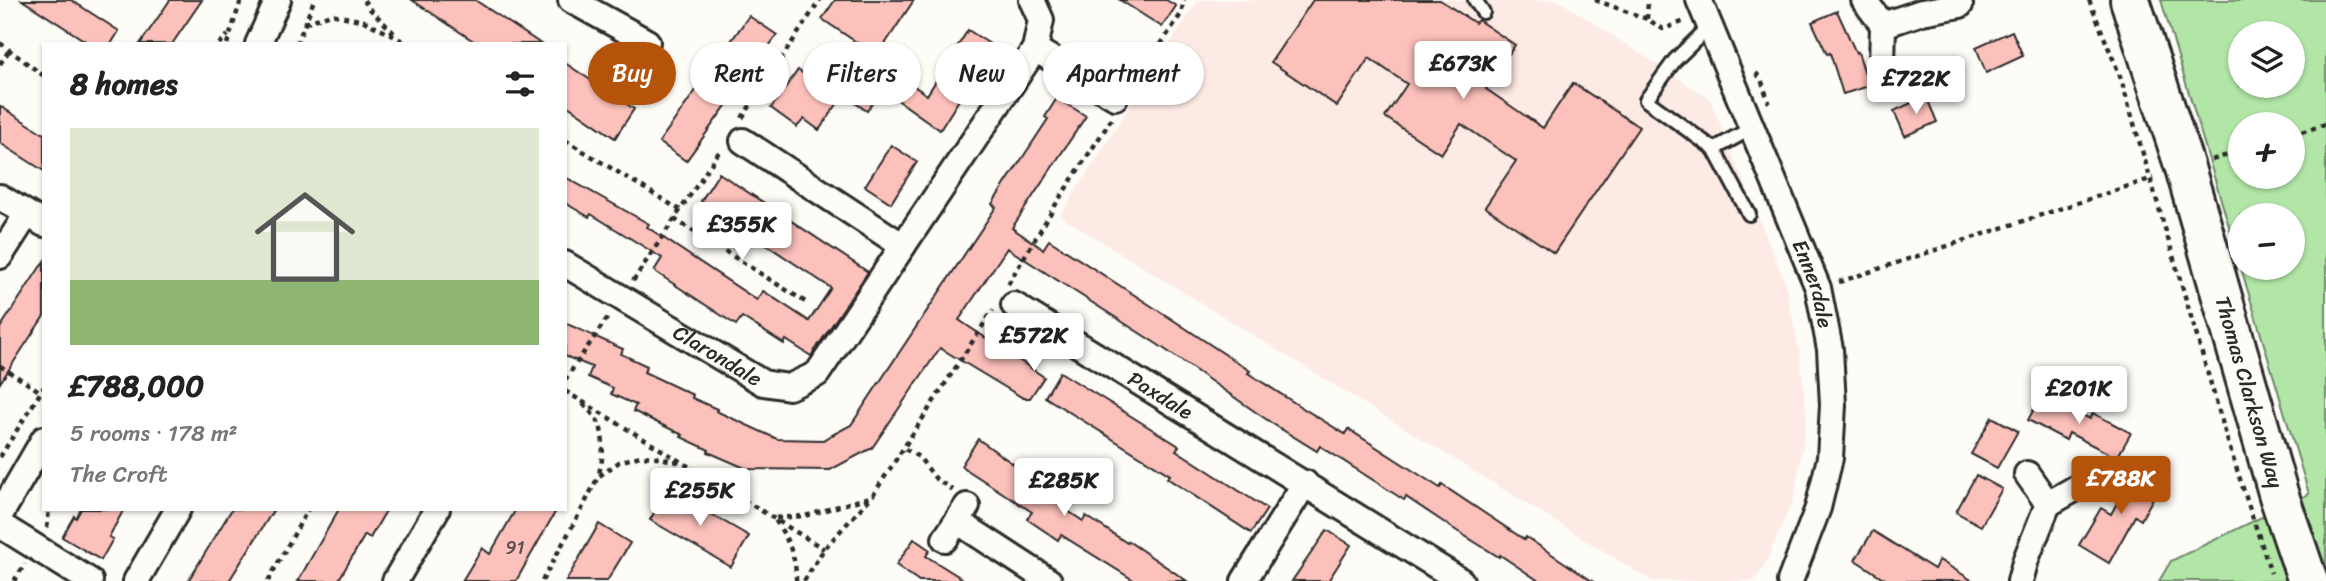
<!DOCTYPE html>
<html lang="en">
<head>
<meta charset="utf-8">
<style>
  :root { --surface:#fff; --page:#f6f6f6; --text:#222; --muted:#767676; --accent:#b45309 }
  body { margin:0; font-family:Sriracha,sans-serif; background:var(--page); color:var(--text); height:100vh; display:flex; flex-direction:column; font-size:26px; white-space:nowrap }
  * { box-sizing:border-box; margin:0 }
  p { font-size:23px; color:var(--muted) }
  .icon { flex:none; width:38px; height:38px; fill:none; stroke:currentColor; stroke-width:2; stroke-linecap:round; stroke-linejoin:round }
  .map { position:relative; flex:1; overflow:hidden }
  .side { position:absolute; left:42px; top:42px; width:525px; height:469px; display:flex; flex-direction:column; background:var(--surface); border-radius:0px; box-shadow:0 2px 5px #0004 }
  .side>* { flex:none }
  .guide { position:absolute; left:588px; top:42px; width:665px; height:63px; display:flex; gap:14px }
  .controls { position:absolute; left:2228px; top:21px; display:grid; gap:14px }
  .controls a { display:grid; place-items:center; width:77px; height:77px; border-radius:50%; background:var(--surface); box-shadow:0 2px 5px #0004; font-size:35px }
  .price { position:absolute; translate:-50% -60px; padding:0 16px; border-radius:7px; background:#fff; color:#222; font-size:23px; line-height:46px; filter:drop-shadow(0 2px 4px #0008) }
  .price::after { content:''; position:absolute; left:50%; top:42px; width:21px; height:16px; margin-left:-10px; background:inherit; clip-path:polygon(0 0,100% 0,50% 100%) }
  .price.on { background:var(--accent); color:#fff }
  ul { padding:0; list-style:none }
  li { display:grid; align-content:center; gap:14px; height:371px; padding:0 28px }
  li span { display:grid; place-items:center; height:217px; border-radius:0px; color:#555 }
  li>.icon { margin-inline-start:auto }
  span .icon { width:126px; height:126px; fill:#fffc; stroke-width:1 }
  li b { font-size:30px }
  h2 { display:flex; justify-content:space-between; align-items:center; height:84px; padding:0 28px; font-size:30px }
  .chip { padding:0 24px; border-radius:32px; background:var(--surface); box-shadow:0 2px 5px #0004; font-size:24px; line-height:63px }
  .chip.on { background:var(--accent); color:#fff }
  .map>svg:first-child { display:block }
</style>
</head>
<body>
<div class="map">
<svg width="2326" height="581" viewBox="0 0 2326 581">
  <rect width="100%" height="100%" fill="#fdfcf7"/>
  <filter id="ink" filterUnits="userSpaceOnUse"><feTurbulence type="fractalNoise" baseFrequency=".0143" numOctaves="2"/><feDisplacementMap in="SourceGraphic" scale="14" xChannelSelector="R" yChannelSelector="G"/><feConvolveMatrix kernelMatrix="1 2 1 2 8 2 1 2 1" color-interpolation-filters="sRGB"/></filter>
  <g filter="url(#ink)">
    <path fill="#fdeae5" d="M1198,0h360l152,99 75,183 15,72 7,64 -13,80 -29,66 -11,17h-102l-592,-365z"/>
    <path fill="#b1e6a7" stroke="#6e8869" stroke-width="2" fill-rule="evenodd" d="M2161,0h165v581h-167l12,-20 138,-67 -68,-226h51v-53h-52v48zM2240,33h52v53h-52zM2240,124h52v53h-52z"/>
    <g fill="#fdc1bb" stroke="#2b2b2b" stroke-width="2">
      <path d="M22,0h49l48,31 -8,13h-21z"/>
      <path d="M170,0h32l-30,44h-32z"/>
      <path d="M412,0h63l66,44h-63z"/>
      <path d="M835,0h79l-37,56 -55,-37z"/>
      <path d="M1120,0h46l10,6 -14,21z"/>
      <path d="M1313,0h127l35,23 3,-3 37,25 -29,44 57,39 30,-45 66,44 -85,126 -69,-46 31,-46 -55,-37 -20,30 -56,-37 22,-33 -38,-26 -32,48 -66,-44z"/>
      <path d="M1837,11l19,42 2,-1 11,34 -26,8 -13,-41 -3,1 -15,-32z"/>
      <path d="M749,16l28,19 -91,126 -27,-19z"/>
      <path d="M968,30l25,16 -53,84 -58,-41 -15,22 -32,-22 27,-39 65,45z"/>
      <path d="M2012,31l11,25 -37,17 -10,-26z"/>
      <path d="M565,63l69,46 -19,29 -50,-34z"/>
      <path d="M798,70l42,30 -21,30 -15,-11 -7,8 -26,-19z"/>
      <path d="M1926,96l11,26 -32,14 -11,-25z"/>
      <path d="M1057,98l29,18 -74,112 31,21 6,-9 118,76 83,55 -2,2 53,34 44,27 3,-5 92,59 2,-3 83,55 1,-3 66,44h-53l-39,-26 -1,2 -42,-26 -51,-34 -2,3 -84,-54 -3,5 -44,-27 -113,-78 -153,-98 -48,72 85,57 -14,21h-7l-83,-50 -68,100 -42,22 -83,-1 -39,-17 1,-2 -28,-13 2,-2 -50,-24 3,-6 -25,-11 2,-6 -25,-11 4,-10 -27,-11v-33l58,26 -2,5 26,12 -3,6 49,23 -1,3 25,11 -1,2 61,28 46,1 28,-15 145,-218 -4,-3 56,-85 -3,-2z"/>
      <path d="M0,106l44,28v37l-44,-28z"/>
      <path d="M891,145l26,17 -26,41 -26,-17z"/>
      <path d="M719,173l149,99 -57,84 -25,-16 -2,4 -42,-27 -6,8 -82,-54 8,-13 -71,-44 -2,3 -24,-14v-26l84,47 -2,3 110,73 6,-9 46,30 22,-33 -130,-87z"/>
      <path d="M44,261v55l-44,67v-55z"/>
      <path d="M1060,372l119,74 -3,4 91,59 -16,24 -84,-55 3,-3 -125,-78z"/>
      <path d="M2042,394l48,25 3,-6 38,20 -14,25 -48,-25 -3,7 -38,-20z"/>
      <path d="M1992,417l26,14 -21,37 -26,-14z"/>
      <path d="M978,439l58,41 -4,7 51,34 3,-5 41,27 1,-2 59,40h-52l-74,-46 -3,5 -31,-21 5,-7 -71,-46z"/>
      <path d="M2136,468l26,14 -21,38 -6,-4 -26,47 -30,-18 22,-37 10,6z"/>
      <path d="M1976,475l26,14 -21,37 -25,-14z"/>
      <path d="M668,489l81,47 -18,31 -81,-47z"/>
      <path d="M81,509h43l-15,28 4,2 -12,21 -39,-23 12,-21 2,2z"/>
      <path d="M232,509h42l-45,72h-41z"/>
      <path d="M339,509h48l-17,29 -5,-3 -27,46h-40z"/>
      <path d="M516,509h41l-41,72h-54l20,-33 8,6z"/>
      <path d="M599,524l31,19 -23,38h-41z"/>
      <path d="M1327,530l24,15 -23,36h-36z"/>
      <path d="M1873,531l61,38 5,-9 34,21h-85l-33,-21z"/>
      <path d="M914,539l16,11 -4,6 40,25h-47l-23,-16z"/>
    </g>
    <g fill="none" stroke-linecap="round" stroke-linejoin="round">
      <g stroke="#2b2b2b" stroke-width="18">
        <g id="lane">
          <path d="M1475,0l8,12"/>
          <path d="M1710,26l-35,34 -29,40 68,49 35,65"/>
          <path d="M1714,149l38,-21"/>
        </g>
      </g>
      <g stroke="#2b2b2b" stroke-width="30">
        <g id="street">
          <path d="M571,0l76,42"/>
          <path id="s1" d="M1699,0l119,288 12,61 3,56 -3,53 -12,50 -28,73"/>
          <path d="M1864,0l19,25 39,-13 38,-7"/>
          <path d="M258,44l20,-44"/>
          <path d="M1035,49l80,48"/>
          <path d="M1882,64l1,-39"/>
          <path d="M743,141l160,105"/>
          <path d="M0,197l44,27"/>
          <path d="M0,256l27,-42"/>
          <path id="s2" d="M565,264l198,119 26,4 28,-13 218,-325 6,-29 -9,-20"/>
          <path id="s3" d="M1014,305l447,276"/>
          <path d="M2027,474l21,30 30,-17"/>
          <path d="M0,515l44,-76"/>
          <path d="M957,521l92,60"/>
          <path d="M0,525l90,56"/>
          <path d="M945,539l22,-33"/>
          <path d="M136,581l42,-72"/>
          <path d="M395,581l42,-72"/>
          <path d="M1244,581l61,-98"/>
          <path d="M2020,581l6,-22 22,-55"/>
        </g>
      </g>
      <g stroke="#2b2b2b" stroke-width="44">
        <g id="highway">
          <path id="s4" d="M2130,0l55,168 94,328 29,85"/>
        </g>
      </g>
      <g stroke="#2b2b2b" stroke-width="4.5" stroke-dasharray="5 5" stroke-linecap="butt">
        <path d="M364,0l4,7 26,26"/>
        <path d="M1595,0l52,19 16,10 22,-8"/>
        <path d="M2089,0l31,76 111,376 40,121"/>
        <path d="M1647,19l1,-19"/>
        <path d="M305,23l26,-9 33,7 45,23"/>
        <path d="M0,43l44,33"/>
        <path d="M219,44l9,-9"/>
        <path d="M227,44l14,-44"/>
        <path d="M297,44l17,-44"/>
        <path d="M0,64l10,-15"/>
        <path d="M1756,73l5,6 8,24"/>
        <path d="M1133,86l48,-72 3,-14"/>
        <path d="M742,118l78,-118"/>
        <path d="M2292,135l34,-11"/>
        <path d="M565,140l115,70"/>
        <path d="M2212,160l28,-9"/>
        <path d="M674,219l133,84"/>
        <path d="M633,281l88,-132"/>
        <path d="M1839,282l314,-104"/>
        <path d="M1008,284l51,-85 54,-82"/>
        <path d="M0,366l41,26"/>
        <path d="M565,380l45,-66"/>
        <path d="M565,391l259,158"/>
        <path d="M583,404c6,6 14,14 17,22 5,16 3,35 -2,50"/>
        <path d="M905,449l14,8 17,22 17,11"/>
        <path d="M0,457l44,-70"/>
        <path d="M47,528l2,-19"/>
        <path d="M14,581l11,-17"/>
        <path d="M268,581l40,-72"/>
        <path d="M542,581l41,-74 15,-30 21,-15 21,-6 17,1 24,6"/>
        <path d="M796,581c1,-24 -9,-43 -22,-63l31,-2 68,-20"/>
        <path d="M804,581l20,-32 49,-54 120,-185"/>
      </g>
      <use href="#lane" stroke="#fdfcf7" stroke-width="12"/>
      <use href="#street" stroke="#fdfcf7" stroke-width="24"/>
      <use href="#highway" stroke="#fdfcf7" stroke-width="38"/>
    </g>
  </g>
  <g text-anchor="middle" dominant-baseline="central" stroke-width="7" stroke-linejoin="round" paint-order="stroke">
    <g font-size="18" fill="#60504f">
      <text x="515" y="548">91</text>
    </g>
    <g font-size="21" fill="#2b2b2b" stroke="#fdfcf7">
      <text stroke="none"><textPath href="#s1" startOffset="306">Ennerdale</textPath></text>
      <text stroke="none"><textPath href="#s2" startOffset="178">Clarondale</textPath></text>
      <text stroke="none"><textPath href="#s4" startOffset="410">Thomas Clarkson Way</textPath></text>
      <text stroke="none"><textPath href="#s3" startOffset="172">Paxdale</textPath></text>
    </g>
  </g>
</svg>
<div class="controls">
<a><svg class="icon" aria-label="layers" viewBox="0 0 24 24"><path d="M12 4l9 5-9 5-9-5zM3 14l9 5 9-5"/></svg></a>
<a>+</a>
<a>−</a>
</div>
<b class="price" style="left:1463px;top:101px">£673K</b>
<b class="price" style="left:1916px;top:116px">£722K</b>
<b class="price" style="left:742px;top:262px">£355K</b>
<b class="price" style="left:1034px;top:373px">£572K</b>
<b class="price" style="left:2079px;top:426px">£201K</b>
<b class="price on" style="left:2121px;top:516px">£788K</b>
<b class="price" style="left:1064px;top:518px">£285K</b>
<b class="price" style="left:700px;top:528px">£255K</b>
<div class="guide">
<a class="chip on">Buy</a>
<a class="chip">Rent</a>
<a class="chip">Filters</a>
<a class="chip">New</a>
<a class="chip">Apartment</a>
</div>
<section class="side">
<h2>8 homes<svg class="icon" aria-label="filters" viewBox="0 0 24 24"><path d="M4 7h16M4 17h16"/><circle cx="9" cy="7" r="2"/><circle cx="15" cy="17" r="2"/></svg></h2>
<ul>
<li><span style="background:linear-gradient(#dfe7d0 70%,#8fb573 0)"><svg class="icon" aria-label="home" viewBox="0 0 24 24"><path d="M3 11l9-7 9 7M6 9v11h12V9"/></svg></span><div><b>£788,000</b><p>5 rooms · 178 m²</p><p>The Croft</p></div></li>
</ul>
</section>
</div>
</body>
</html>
